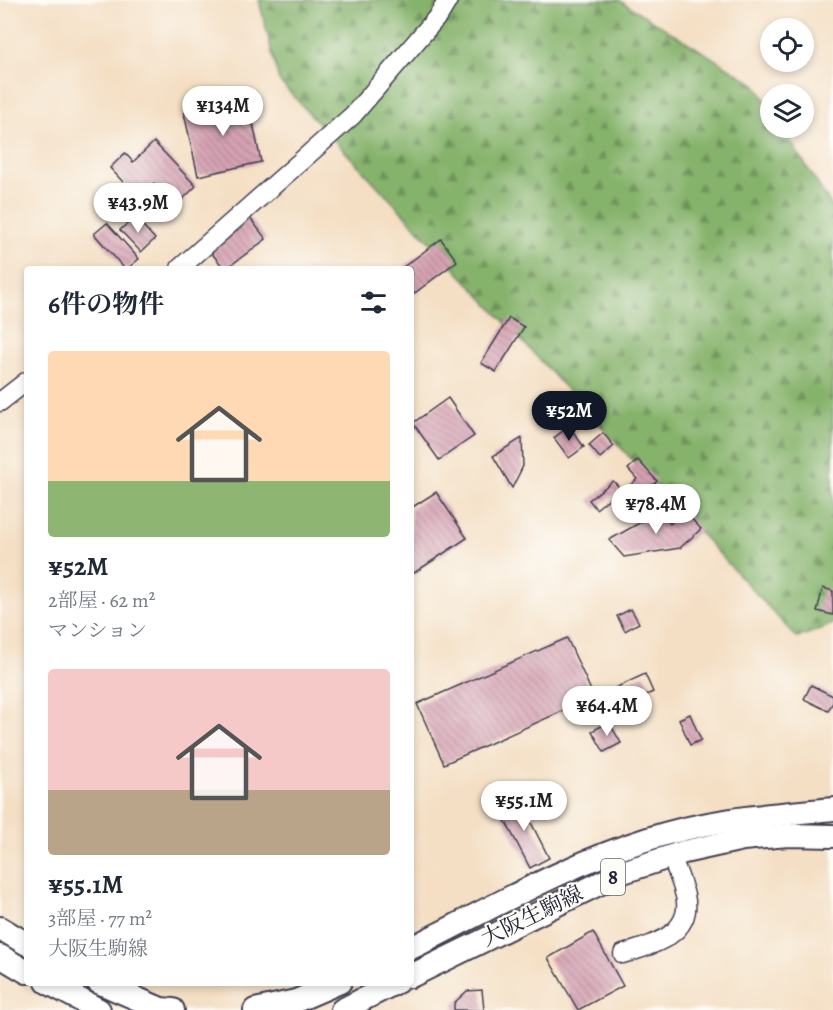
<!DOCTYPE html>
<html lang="ja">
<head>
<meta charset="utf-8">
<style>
  :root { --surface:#fff; --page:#f2f2f3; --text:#1f2937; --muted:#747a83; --accent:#111827 }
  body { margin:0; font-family:Alegreya,"Noto Serif JP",serif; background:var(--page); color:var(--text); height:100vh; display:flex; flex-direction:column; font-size:22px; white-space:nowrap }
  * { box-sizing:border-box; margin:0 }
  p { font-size:20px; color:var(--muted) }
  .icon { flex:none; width:33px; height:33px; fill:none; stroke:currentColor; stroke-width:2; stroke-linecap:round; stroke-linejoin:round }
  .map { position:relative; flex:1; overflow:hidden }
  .sheet { position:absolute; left:24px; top:266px; width:390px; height:720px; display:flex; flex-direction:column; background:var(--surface); border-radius:6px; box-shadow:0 3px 9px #0003 }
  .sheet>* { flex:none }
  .tools { position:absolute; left:760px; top:18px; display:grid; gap:12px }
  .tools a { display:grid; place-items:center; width:54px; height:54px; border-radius:50%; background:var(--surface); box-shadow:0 3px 9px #0003; font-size:30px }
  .price { position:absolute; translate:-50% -51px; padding:0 14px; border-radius:21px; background:#fff; color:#222; font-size:20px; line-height:39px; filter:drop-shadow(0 2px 3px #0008) }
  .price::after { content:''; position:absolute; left:50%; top:36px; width:18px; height:14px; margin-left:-9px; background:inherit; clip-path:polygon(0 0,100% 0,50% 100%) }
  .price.current { background:var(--accent); color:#fff }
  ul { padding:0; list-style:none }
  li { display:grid; align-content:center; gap:12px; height:318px; padding:0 24px }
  li span { display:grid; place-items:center; height:186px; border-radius:6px; color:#555 }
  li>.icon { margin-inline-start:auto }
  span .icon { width:108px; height:108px; fill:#fffc; stroke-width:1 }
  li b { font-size:26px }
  h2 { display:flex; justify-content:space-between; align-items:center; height:72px; padding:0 24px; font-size:26px }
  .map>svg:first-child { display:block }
</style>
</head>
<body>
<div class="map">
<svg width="833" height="1010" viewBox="0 0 833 1010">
  <defs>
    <pattern id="forest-firs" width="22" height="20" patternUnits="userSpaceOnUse" patternTransform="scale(1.5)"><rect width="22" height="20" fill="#86b36c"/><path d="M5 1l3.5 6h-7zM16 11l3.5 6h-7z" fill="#6d915a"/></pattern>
    <pattern id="building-back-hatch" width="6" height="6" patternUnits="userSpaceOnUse" patternTransform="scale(1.5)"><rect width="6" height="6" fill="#d6a2b2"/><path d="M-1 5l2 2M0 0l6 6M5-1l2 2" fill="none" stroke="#ad8492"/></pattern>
  </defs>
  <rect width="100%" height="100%" fill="#fdfcf7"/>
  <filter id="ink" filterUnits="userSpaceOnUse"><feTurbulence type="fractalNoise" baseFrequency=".0167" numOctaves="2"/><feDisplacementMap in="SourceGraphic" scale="12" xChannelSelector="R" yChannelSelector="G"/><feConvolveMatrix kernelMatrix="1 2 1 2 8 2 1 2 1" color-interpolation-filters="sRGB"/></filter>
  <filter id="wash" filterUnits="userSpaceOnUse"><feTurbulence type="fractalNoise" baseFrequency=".008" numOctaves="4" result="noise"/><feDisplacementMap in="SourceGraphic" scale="24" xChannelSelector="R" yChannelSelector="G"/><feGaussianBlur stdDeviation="1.35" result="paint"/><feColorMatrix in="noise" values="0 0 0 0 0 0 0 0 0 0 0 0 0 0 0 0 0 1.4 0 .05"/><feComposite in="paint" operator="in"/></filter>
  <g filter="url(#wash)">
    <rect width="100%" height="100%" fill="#f4dfc4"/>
    <path fill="url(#forest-firs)" stroke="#546a54" stroke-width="1.5" d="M259,0h360l136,84 16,25v19h11l51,80v416l-36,14 -310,-335 -208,-222z"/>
    <g id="blocks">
      <g fill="url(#building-back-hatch)">
        <path d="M248,99l13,63 -63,14 -14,-63z"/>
        <path d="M154,142l42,44 -20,20 -22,-23 -16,15 -28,-30 15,-15 8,9z"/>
        <path d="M135,217l20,22 -14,13 -21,-22z"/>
        <path d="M250,218l16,21 -39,29h-3l-15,-18z"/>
        <path d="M107,223l32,36 -11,9h-4l-30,-34z"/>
        <path d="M441,239l16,22 -45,34 -1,-27h-9z"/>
        <path d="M509,318l15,9 -28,45 -15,-9z"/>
        <path d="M448,398l26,38 -35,24 -26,-37z"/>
        <path d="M569,426l15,21 -15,11 -15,-20z"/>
        <path d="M603,433l11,13 -14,12 -11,-13z"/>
        <path d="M522,438l1,28 -11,22 -19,-32z"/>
        <path d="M638,460l19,21 -32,30 -10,-11 22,-21 -9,-10z"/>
        <path d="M613,481l8,8 -25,20 -7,-9z"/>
        <path d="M436,492l31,46 -56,37v-67z"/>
        <path d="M684,511l17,18 -21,19 -56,9 -15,-17 50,-28 11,12z"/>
        <path d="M823,588l10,3v24l-16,-4z"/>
        <path d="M631,609l8,14 -14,8 -8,-15z"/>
        <path d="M567,638l27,59 -150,67 -27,-60z"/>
        <path d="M645,674l8,18 -41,18 -8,-17z"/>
        <path d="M811,685l22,11v6l-5,9 -24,-12z"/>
        <path d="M690,714l11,26 -11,5 -11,-26z"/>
        <path d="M609,722l12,21 -17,9 -12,-21z"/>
        <path d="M518,797l31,61 -19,10 -32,-61z"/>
        <path d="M593,932l30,54 -45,24 -30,-52z"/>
        <path d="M482,990l2,20h-30v-7l13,-12z"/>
      </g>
    </g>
  </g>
  <g filter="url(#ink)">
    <use href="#blocks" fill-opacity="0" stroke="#423e50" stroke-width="1.5"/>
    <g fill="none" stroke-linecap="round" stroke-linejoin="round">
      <g stroke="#423e50" stroke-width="21">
        <g id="minor">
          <path d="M180,268l173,-153 86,-100 9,-15"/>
          <path d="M0,402l27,-21"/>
          <path d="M623,954c26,-8 67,-18 63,-53 -2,-15 -10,-30 -14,-45"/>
        </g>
      </g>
      <g stroke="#423e50" stroke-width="26">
        <g id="major">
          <path d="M0,928l27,16"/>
          <path d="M411,948c77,-38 154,-83 237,-109 60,-20 123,-24 185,-30"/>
          <path d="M0,956l27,16"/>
          <path d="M411,976l212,-104 61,-20 59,-13 45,-4 45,1"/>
          <path d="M47,982l52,28"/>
          <path d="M98,982l63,27 12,1"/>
          <path d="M255,1010l41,-9 44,-19"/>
          <path d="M342,1010l55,-28"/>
        </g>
      </g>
      <use href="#minor" stroke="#fff" stroke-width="18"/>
      <use href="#major" stroke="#fff" stroke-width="22"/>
    </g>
  </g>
  <g text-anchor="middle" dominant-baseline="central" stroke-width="4.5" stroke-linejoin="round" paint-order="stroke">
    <rect fill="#fdfcf7" stroke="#646373" stroke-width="1.5" x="601" y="859" width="24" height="36" rx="4.5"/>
    <g font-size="21" font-weight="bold" fill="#22223b">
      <text x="613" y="877">8</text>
    </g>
    <g font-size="22" fill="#22223b" stroke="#fdfcf7">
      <text transform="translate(532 916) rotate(-26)">大阪生駒線</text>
    </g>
  </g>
</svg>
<div class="tools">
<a><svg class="icon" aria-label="locate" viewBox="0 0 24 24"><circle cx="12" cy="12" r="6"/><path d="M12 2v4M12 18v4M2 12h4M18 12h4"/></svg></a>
<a><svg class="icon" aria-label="layers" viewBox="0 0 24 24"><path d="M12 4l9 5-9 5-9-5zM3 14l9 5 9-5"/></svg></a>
</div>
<b class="price" style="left:223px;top:137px">¥134M</b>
<b class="price" style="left:138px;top:234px">¥43.9M</b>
<b class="price current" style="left:569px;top:442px">¥52M</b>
<b class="price" style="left:656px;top:535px">¥78.4M</b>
<b class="price" style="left:607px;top:737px">¥64.4M</b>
<b class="price" style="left:524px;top:832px">¥55.1M</b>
<section class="sheet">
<h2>6件の物件<svg class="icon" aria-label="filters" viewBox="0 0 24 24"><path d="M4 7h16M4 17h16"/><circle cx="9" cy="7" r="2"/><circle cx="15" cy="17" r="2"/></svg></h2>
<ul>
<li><span style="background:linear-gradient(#ffd9b3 70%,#8fb573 0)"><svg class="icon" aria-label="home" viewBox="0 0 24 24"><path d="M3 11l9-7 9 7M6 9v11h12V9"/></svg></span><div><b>¥52M</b><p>2部屋 · 62 m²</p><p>マンション</p></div></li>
<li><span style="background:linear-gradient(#f6c9c9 65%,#b9a48a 0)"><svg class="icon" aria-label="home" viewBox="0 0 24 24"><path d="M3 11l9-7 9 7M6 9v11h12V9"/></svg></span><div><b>¥55.1M</b><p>3部屋 · 77 m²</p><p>大阪生駒線</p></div></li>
</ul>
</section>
</div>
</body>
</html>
